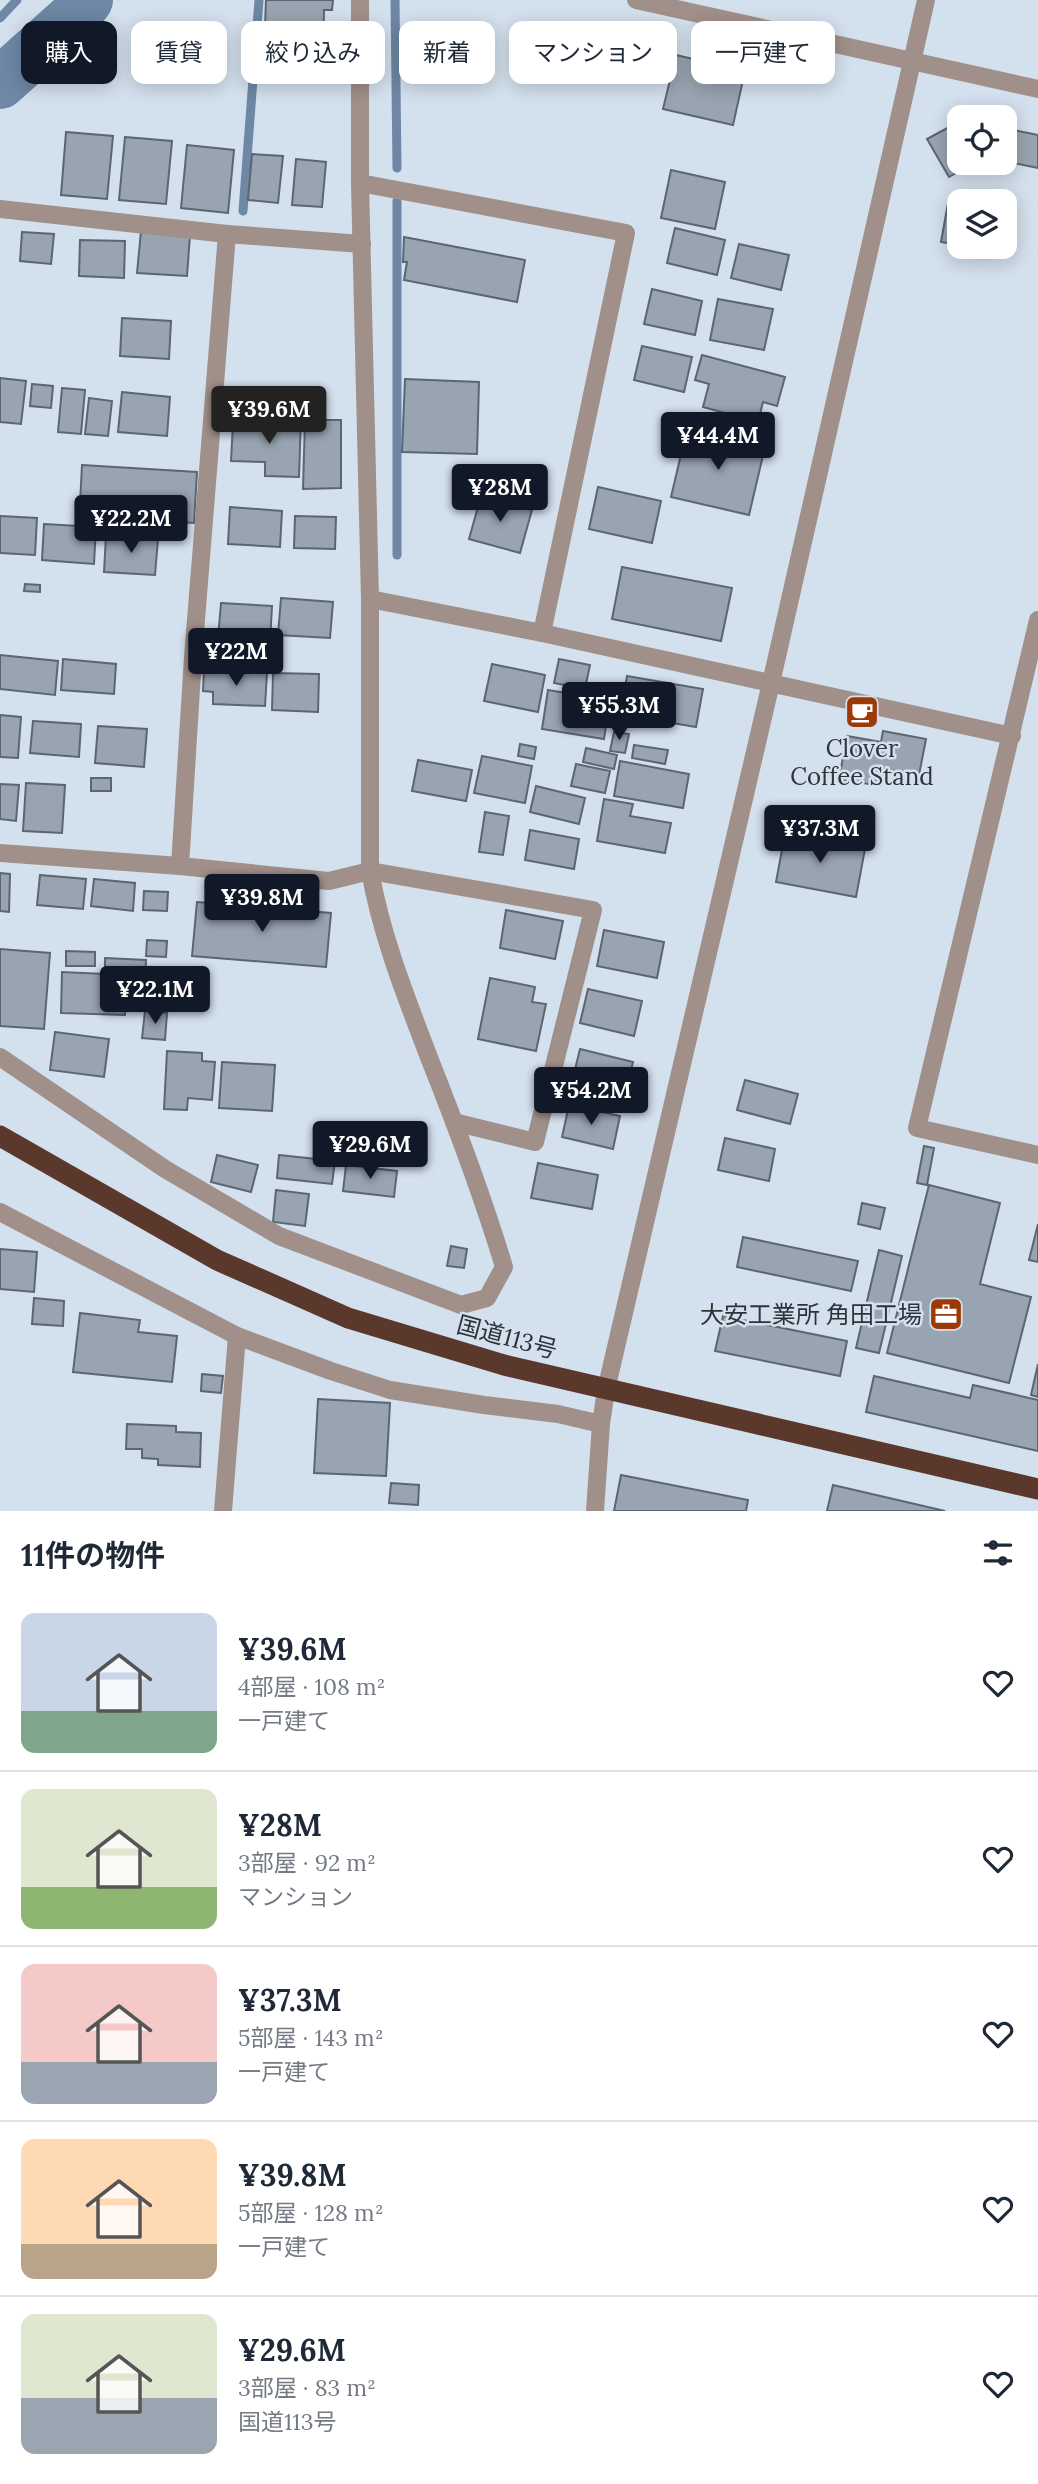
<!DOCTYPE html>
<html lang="ja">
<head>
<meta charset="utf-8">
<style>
  :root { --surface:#fff; --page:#f2f2f3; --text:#1f2937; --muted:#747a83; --line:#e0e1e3; --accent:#111827 }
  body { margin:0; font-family:Lora,"Noto Sans JP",serif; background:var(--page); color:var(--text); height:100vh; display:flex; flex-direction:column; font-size:26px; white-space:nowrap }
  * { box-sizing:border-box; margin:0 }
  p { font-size:23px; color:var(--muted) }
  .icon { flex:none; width:38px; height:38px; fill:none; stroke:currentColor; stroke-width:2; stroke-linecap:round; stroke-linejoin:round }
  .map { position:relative; height:1511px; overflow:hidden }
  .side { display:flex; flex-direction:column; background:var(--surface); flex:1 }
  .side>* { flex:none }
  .hud { position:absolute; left:21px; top:21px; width:998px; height:63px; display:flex; gap:14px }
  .fabs { position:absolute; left:947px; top:105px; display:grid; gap:14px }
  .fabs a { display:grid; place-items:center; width:70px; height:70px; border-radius:14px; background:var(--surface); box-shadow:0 4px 18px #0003; font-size:35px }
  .price { position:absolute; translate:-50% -60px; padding:0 16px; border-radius:7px; background:var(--accent); color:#fff; font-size:23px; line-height:46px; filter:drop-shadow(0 2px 4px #0008) }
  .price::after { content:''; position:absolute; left:50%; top:42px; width:21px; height:16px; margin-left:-10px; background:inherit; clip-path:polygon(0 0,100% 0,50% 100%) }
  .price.on { background:#222; color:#fff }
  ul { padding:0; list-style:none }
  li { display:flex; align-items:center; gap:21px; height:175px; padding:0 21px }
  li+li { border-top:2px solid var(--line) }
  li span { display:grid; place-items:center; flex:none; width:196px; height:140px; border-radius:14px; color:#555 }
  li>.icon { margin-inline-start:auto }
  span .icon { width:84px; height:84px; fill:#fffc; stroke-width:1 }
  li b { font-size:30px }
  h2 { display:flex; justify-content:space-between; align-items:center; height:84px; padding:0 21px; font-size:30px }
  .chip { padding:0 24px; border-radius:14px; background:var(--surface); box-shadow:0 4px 18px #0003; font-size:24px; line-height:63px }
  .chip.on { background:var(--accent); color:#fff }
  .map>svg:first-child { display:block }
</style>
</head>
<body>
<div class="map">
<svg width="1038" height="1511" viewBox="0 0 1038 1511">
  <rect width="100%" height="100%" fill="#d3e0ed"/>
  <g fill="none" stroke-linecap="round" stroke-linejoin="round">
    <g stroke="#6d87a4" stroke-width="9">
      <path d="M395,0l2,168"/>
      <path d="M0,18l17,-18"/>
      <path d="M243,211l16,-211"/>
      <path d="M397,555v-354"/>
    </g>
    <path stroke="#6d87a4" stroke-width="52" d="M0,83l74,-66 13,-17"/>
  </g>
  <g fill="#98a4b1" stroke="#5b6671" stroke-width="2">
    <path d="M266,0h67l-1,10h-8l-1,45 -59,-2z"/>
    <path d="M676,55l69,16 -12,54 -70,-16z"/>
    <path d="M951,126l5,6 3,-1v32h15l-25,14 -22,-38z"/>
    <path d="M1004,128l34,7v33l-34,-7z"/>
    <path d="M66,132l47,4 -6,63 -46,-4z"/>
    <path d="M125,137l47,4 -6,63 -47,-4z"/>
    <path d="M187,145l47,5 -6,63 -47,-5z"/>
    <path d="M252,154l31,2 -5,47 -30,-3z"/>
    <path d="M296,159l30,3 -4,45 -30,-2z"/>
    <path d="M671,170l54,12 -10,47 -54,-11z"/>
    <path d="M948,203l11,2v40l-18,-3z"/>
    <path d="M675,228l50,12 -8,35 -50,-12z"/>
    <path d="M141,231l49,4 -3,41 -50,-3z"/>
    <path d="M22,232l32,2 -3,30 -31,-3z"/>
    <path d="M404,237l121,23 -8,42 -113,-22 3,-18h-4z"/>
    <path d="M80,240l45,1 -1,37 -45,-2z"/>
    <path d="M739,244l50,11 -8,35 -50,-12z"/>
    <path d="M652,289l50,12 -7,34 -51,-11z"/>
    <path d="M718,299l55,10 -9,41 -54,-10z"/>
    <path d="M122,318l49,3 -2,38 -49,-3z"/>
    <path d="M642,346l50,11 -8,35 -50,-12z"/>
    <path d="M702,355l83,22 -8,29 -14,-4 -5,20 -55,-15 6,-23 -14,-4z"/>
    <path d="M0,378l26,3 -5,43 -21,-2z"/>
    <path d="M405,379l74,3 -2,72 -75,-2z"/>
    <path d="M32,384l21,2 -2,22 -21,-2z"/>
    <path d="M62,388l23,2 -4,44 -23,-2z"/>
    <path d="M122,392l48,5 -3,39 -49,-4z"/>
    <path d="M89,398l23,3 -4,35 -23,-2z"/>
    <path d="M289,417h12l-2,60 -34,-1v-14l-34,-1 2,-38 56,2z"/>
    <path d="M305,420h36v68l-38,1z"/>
    <path d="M687,429l78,18 -16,68 -78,-18z"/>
    <path d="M82,465l115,7 -3,51 -31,-2 1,-15 -29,-1 -1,10 -31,-2 5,-8 -28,-1z"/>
    <path d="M598,487l63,14 -9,42 -63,-14z"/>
    <path d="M481,496l51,14 -12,43 -51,-14z"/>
    <path d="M230,507l52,4 -2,36 -52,-3z"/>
    <path d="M0,516l37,2 -2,37 -35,-2z"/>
    <path d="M295,516l41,1 -1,32 -41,-1z"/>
    <path d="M44,524l52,3 -2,37 -52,-4z"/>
    <path d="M106,535l52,4 -3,36 -51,-3z"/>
    <path d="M622,567l110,21 -11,53 -109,-22z"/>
    <path d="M25,584l15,1v7l-16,-1z"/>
    <path d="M281,598l52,4 -3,36 -52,-3z"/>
    <path d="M221,603l51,3 -2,36 -52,-3z"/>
    <path d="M0,655l58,6 -3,34 -55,-6z"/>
    <path d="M63,659l53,5 -2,30 -53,-4z"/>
    <path d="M559,659l31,6 -5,24 -31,-6z"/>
    <path d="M492,664l53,11 -7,37 -54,-11z"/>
    <path d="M204,670l63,3 -2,33 -52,-2v-12l-10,-1z"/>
    <path d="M273,673l46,1 -1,38 -46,-2z"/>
    <path d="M627,676l76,13 -7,38 -76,-13z"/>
    <path d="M548,690l62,10 -6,39 -62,-10z"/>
    <path d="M0,715l21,2 -3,41 -18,-1z"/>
    <path d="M33,721l48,3 -2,33 -49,-4z"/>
    <path d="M98,726l49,3 -3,38 -49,-4z"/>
    <path d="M883,731l43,8 -7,36 -29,-5 -10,16 -41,-7 8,-43 34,6z"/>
    <path d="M614,732l15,2 -4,19 -15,-2z"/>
    <path d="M520,744l16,3 -2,12 -16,-3z"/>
    <path d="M634,745l34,5 -3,14 -33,-6z"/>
    <path d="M586,748l31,7 -3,14 -31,-7z"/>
    <path d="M482,756l50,10 -7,37 -51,-10z"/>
    <path d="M418,760l54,10 -6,31 -54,-10z"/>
    <path d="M620,761l69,13 -6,34 -69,-12z"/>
    <path d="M576,764l34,7 -5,22 -34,-7z"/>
    <rect x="91" y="778" width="20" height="13"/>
    <path d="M26,783l39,2 -3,48 -39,-2z"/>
    <path d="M0,784l19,1 -3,36 -16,-2z"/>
    <path d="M536,786l49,12 -6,26 -49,-12z"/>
    <path d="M604,799l29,5 -3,12 41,7 -6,30 -68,-12z"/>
    <path d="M485,812l24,4 -6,39 -24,-3z"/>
    <path d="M530,830l49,9 -5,30 -49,-9z"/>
    <path d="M785,834l80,15 -9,48 -80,-15z"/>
    <path d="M0,873l10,1 -1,38 -9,-1z"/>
    <path d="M40,875l46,4 -3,30 -46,-4z"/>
    <path d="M94,879l41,4 -2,28 -42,-5z"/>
    <path d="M144,891l24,1 -1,19 -24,-1z"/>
    <path d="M197,902l134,11 -5,54 -134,-11z"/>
    <path d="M506,910l57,11 -8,38 -55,-11z"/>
    <path d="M604,930l60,12 -7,36 -60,-12z"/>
    <path d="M147,940l20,1 -1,16 -20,-1z"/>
    <path d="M0,949l50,4 -6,76 -44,-3z"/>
    <path d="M66,951l29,1v14h-29z"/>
    <path d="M105,958l41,2 -1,21 -19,-1 -1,35 -64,-2 1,-41 43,2z"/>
    <path d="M490,978l45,9 -3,15 14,2 -10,47 -58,-12z"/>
    <path d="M588,989l54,12 -8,35 -54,-13z"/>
    <path d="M145,1011l22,2 -2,27 -23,-2z"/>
    <path d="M55,1032l54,7 -5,38 -54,-7z"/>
    <path d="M580,1049l53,13 -10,40 -53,-12z"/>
    <path d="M167,1051l35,2v8l13,1 -3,38 -24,-2 -1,12 -23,-1z"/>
    <path d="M222,1062l53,3 -3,46 -53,-3z"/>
    <path d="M745,1080l53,14 -8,30 -53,-14z"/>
    <path d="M569,1105l51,11 -7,33 -51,-12z"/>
    <path d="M725,1138l50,11 -6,32 -51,-11z"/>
    <path d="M924,1146l10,2 -7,37 -10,-2z"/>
    <path d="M217,1155l41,10 -7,27 -40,-10z"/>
    <path d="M279,1155l56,6 -3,23 -55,-6z"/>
    <path d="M538,1163l60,12 -6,34 -61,-11z"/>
    <path d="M346,1165l51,6 -3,26 -51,-6z"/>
    <path d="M929,1185l71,18 -20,81 51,13 -22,86 -122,-30z"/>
    <path d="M276,1190l33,4 -4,32 -32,-4z"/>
    <path d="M862,1203l23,5 -5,21 -22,-5z"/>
    <path d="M1038,1224v38l-9,-2z"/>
    <path d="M743,1237l115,24 -7,30 -114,-24z"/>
    <path d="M451,1246l16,3 -3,19 -17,-2z"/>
    <path d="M0,1249l37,3 -3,40 -34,-3z"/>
    <path d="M879,1250l23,6 -23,97 -23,-5z"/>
    <path d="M34,1298l30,3 -1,25 -31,-2z"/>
    <path d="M80,1313l60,7 -2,12 39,4 -5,46 -99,-10z"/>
    <path d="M723,1316l124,25 -7,35 -125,-25z"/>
    <path d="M1038,1364v33l-7,-2z"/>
    <path d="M202,1374l21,2 -2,17 -20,-2z"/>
    <path d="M874,1376l96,22 3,-13 65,15v51l-172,-39z"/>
    <path d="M318,1399l72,4 -4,73 -72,-3z"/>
    <path d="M127,1424l49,2v6l25,1 -1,34 -42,-2v-6l-16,-1v-9h-16z"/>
    <path d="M621,1475l127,25 -2,11h-132z"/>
    <path d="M391,1483l28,2 -1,20 -29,-2z"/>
    <path d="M833,1485l112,26h-118z"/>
  </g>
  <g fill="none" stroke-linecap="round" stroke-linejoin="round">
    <g stroke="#a18f89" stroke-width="18">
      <path d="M636,0l402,89"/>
      <path d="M360,183l266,50 -84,400"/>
      <path d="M0,209l227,25 135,10"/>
      <path d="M370,599l172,34 470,103"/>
      <path d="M1038,620l-121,508 121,27"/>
      <path d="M0,853l180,13 149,15 41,-10 223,39 -58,232 -81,-20"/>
      <path d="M180,866l13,-209 34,-423"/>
      <path d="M0,1057l165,112 114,67 182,69 26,-7 17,-31c-21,-70 -47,-139 -74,-207 -24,-63 -48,-122 -60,-189v-272l-10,-416v-183"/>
      <path d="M0,1212l237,124 94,35 59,19 94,15 74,9 43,10"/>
      <path d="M223,1511l14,-175"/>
      <path d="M595,1511l6,-87 5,-34 165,-707 155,-683"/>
    </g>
    <path stroke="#5a382c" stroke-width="21" d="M0,1136l217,124 131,58 156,47 534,124"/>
  </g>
  <defs>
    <g id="cafe-square" transform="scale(1.75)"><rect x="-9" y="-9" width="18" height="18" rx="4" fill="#9d3807" stroke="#d3e0ed"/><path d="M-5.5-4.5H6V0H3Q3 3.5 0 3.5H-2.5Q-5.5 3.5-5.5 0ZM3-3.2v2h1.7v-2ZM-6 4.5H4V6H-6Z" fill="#fff"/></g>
    <g id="office-square" transform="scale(1.75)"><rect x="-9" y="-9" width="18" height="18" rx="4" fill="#9d3807" stroke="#d3e0ed"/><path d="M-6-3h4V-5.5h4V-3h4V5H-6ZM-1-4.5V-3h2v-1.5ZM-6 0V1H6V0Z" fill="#fff"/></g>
  </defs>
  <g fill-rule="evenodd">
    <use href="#cafe-square" x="862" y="712"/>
    <use href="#office-square" x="946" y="1314"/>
  </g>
  <g text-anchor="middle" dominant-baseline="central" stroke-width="5" stroke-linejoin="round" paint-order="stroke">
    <g font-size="24" fill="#2e3338" stroke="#d3e0ed">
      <text x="862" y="748">Clover<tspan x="862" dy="28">Coffee Stand</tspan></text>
      <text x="922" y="1314" text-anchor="end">大安工業所 角田工場</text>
    </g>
    <g font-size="24" fill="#2e3338" stroke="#d3e0ed">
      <text transform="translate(507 1337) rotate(15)">国道113号</text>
    </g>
  </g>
</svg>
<div class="fabs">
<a><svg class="icon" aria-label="locate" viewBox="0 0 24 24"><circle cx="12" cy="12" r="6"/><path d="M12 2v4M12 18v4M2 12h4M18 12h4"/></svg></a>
<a><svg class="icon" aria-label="layers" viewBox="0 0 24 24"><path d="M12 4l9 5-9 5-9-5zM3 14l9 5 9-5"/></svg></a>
</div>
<b class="price on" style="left:269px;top:446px">¥39.6M</b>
<b class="price" style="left:718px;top:472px">¥44.4M</b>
<b class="price" style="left:500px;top:524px">¥28M</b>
<b class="price" style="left:131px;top:555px">¥22.2M</b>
<b class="price" style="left:236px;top:688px">¥22M</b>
<b class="price" style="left:619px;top:742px">¥55.3M</b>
<b class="price" style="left:820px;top:865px">¥37.3M</b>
<b class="price" style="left:262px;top:934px">¥39.8M</b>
<b class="price" style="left:155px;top:1026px">¥22.1M</b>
<b class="price" style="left:591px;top:1127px">¥54.2M</b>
<b class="price" style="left:370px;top:1181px">¥29.6M</b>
<div class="hud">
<a class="chip on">購入</a>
<a class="chip">賃貸</a>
<a class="chip">絞り込み</a>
<a class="chip">新着</a>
<a class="chip">マンション</a>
<a class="chip">一戸建て</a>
</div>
</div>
<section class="side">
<h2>11件の物件<svg class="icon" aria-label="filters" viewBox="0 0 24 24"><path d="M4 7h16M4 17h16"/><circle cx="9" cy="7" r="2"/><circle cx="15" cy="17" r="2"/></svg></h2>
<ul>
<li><span style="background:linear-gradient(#c9d6e8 70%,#7fa58c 0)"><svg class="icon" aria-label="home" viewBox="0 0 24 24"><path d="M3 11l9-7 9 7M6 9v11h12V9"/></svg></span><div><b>¥39.6M</b><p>4部屋 · 108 m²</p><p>一戸建て</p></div><svg class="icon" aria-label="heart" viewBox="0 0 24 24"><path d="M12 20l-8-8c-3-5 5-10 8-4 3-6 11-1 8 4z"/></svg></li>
<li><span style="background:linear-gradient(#dfe7d0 70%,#8fb573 0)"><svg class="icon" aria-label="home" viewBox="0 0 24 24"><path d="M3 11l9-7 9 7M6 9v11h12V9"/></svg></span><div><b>¥28M</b><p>3部屋 · 92 m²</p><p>マンション</p></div><svg class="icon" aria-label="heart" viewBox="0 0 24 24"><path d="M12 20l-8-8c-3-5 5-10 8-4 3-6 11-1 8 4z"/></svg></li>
<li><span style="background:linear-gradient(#f6c9c9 70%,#9aa5b1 0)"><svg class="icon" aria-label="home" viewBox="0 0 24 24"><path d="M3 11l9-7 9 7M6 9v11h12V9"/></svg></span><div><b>¥37.3M</b><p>5部屋 · 143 m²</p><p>一戸建て</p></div><svg class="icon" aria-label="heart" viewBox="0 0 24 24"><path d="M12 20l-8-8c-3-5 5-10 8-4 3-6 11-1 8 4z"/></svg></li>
<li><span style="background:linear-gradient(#ffd9b3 75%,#b9a48a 0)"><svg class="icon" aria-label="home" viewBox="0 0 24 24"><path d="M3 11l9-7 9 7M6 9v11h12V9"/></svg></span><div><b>¥39.8M</b><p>5部屋 · 128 m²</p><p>一戸建て</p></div><svg class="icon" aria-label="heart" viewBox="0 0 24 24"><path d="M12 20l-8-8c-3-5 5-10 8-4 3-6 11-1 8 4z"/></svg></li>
<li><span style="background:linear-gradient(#dfe7d0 60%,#9aa5b1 0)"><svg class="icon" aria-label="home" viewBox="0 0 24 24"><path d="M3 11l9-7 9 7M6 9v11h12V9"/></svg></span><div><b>¥29.6M</b><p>3部屋 · 83 m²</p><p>国道113号</p></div><svg class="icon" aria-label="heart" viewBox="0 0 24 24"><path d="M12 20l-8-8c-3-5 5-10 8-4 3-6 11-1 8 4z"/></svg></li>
</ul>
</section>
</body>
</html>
